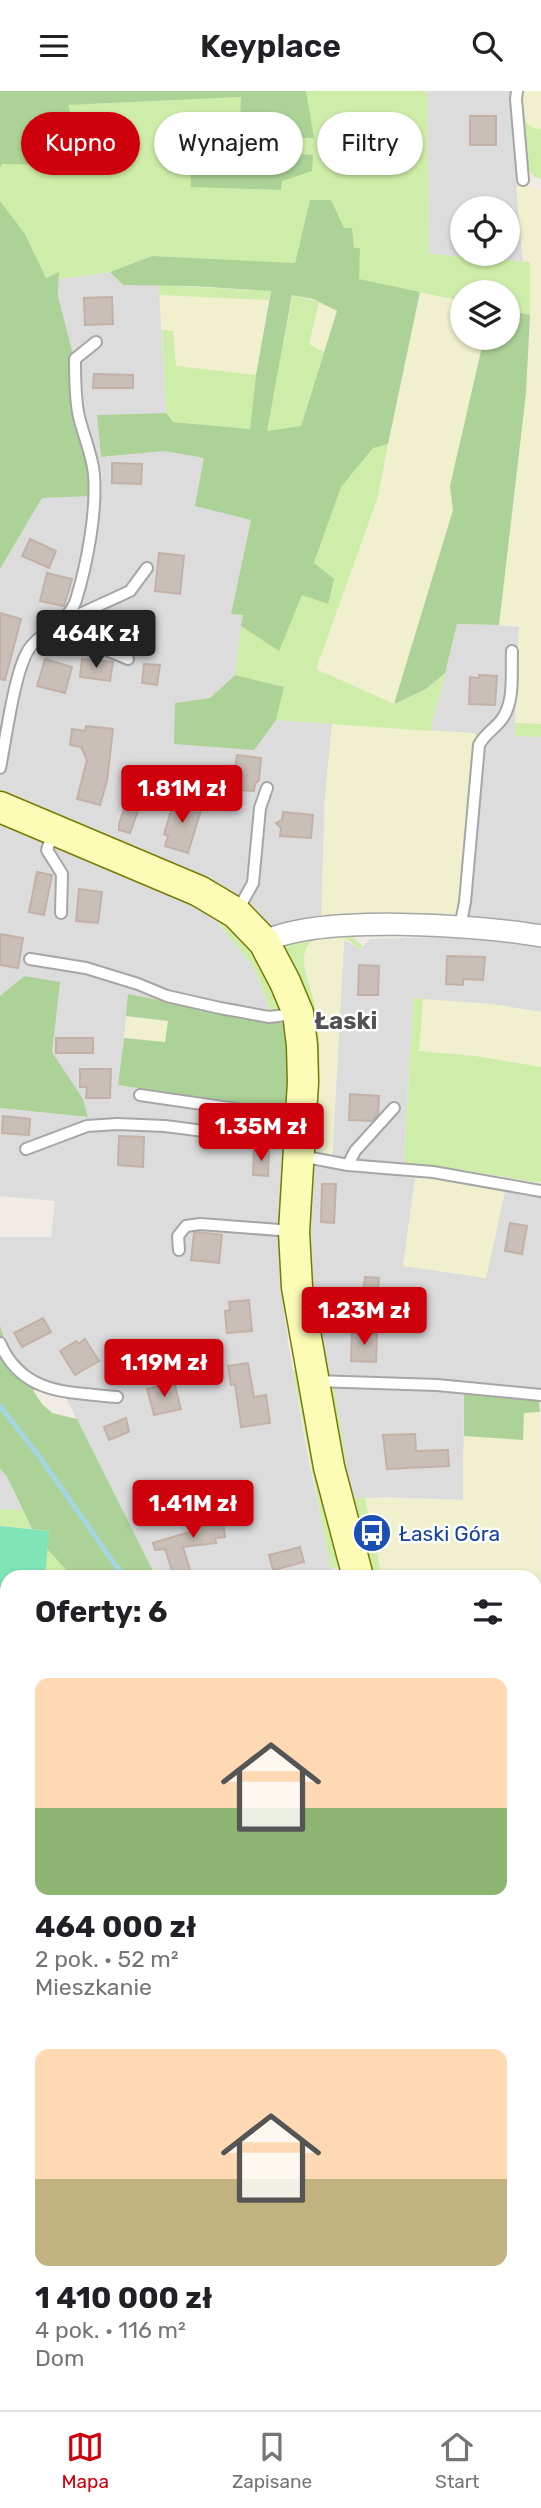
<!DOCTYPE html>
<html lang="pl">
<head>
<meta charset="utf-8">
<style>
  :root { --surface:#fff; --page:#f2f2f2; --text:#202124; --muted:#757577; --line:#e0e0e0; --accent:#ce000c }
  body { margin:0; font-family:Rubik,sans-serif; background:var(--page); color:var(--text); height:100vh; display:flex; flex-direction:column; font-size:26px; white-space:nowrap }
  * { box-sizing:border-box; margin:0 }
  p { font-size:23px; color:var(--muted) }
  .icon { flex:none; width:38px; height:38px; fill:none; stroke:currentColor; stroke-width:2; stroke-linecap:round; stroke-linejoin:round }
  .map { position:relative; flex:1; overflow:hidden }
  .side { position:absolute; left:0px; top:1479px; width:542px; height:842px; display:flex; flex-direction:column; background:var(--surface); border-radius:21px 21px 0 0; box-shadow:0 2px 5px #0004 }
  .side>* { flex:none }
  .guide { position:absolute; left:21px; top:21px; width:500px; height:63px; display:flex; gap:14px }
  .fabs { position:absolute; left:450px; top:105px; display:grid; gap:14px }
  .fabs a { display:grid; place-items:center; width:70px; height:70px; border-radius:50%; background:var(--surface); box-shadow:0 2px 5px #0004; font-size:35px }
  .price { position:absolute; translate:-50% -60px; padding:0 16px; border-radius:7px; background:var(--accent); color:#fff; font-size:23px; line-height:46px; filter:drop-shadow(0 2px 4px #0008) }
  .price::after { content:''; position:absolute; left:50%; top:42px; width:21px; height:16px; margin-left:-10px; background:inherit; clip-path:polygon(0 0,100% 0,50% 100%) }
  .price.active { background:#222; color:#fff }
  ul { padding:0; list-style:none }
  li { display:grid; align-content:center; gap:14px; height:371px; padding:0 35px }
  li span { display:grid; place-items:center; height:217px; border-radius:14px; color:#555 }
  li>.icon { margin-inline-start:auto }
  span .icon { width:126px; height:126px; fill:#fffc; stroke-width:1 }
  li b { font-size:30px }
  h2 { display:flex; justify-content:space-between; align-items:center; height:84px; padding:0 35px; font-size:30px }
  .chip { padding:0 24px; border-radius:32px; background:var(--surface); box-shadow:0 2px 5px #0004; font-size:24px; line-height:63px }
  .chip.active { background:var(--accent); color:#fff }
  header { display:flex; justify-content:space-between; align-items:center; height:91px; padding:0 35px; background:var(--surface); font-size:32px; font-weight:600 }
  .tab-bar { display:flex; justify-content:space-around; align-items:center; height:98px; border-top:2px solid var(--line); background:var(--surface); font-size:19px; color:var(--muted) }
  .tab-bar a { display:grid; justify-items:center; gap:4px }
  .tab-bar .active { color:var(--accent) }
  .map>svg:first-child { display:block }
</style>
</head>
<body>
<header><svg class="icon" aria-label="menu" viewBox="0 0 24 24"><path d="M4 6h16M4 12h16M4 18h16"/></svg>Keyplace<svg class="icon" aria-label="search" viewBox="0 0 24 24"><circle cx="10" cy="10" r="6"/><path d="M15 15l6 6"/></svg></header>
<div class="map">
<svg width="541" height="2319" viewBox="0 0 541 2319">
  <rect width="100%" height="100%" fill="#f0ece5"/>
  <g fill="#dddcdc" fill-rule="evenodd">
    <path d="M427,0h84l12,170 -94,-7zM462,117h46v46h-46z"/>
    <path d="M110,181l13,13h36l7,128 -69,2 4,42 63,-6 40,7 47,62 -20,94 12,1 -8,60 -25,23 -35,5 78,47 23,-30 56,4 -7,74 -4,124 -46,5 -10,-3 -6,-5 -40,6 35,43 20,54 -145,-28 -11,91 156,25 -1,21 10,2 -3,142 8,67 18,105 27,130h-177l-90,-179 -1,-10 -19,-6 -14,-9 -22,-22 -5,-8 -5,-18v-88h51l4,-36 -55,-5v-88l87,9 -4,-18 -31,-47 1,-15 -29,-61 -24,20v-182l13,-17 -13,-6v-222l42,-71 33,-3 27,1v-22l-10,-32 -34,-146 1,-17z"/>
    <path d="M457,533l62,2 -4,110 26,1v275l-50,-8 -78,-5 -10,178 12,1 -12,87 83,13 20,-92 35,7v198l-64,-8 -158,-8 -8,-45 -4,-167 25,2 12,-225 17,9 9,-10 96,-3 10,-108 10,-84 -13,-11 -43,-2z"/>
    <path d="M334,1294l130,8 -1,107 -79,-3 -33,2z"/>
    <path d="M0,1378l6,6 16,35 -22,-1z"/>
    <path d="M0,1558l7,1v267l-7,16z"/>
    <path d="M536,1618h5v184l-5,-9z"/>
    <path d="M536,1875l5,13v261l-5,-1z"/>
    <path d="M541,2273v46h-122l2,-5h115v-26h2z"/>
    <path d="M96,2314h222l25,5h-246z"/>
  </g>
  <g fill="#f0f0cf">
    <path d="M522,0h19v38h-9l-7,-6 -4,-10z"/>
    <path d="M527,95l14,5v533l-26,-1 4,-96 -20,-2 27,-232 4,-131 -7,-1 -7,-74z"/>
    <path d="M420,201l42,9v37h22l-34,148 3,24 -59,194 -78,-35 62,-172z"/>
    <path d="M159,204l109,5 -12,75 -81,-9 -2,-35 -11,-1z"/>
    <path d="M319,211l18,8 -13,42 -15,-8z"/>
    <path d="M332,633l141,9 6,4 -18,166 -4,11 -6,6 -130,2 4,-124z"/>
    <path d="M340,844l4,5 -12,217 -18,-5 5,-65v-40l-4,-39 -11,-46v-9l4,-8 8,-6z"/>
    <path d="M423,908l68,5 50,8v55l-66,-11 -56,-5z"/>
    <path d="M126,925l42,5 -3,22 -41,-5z"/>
    <path d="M416,1084l90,11 -20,92 -83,-12z"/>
    <path d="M540,1321l1,297h-5v-132h-154l-17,-79 98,2 1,-64 59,4 1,-27z"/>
    <path d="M0,2154h7v135l-7,2z"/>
    <path d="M536,2155h5l-1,122 -4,-1z"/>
    <path d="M7,2306v8h59l1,5h-67v-12z"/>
  </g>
  <g fill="#ceeda8" fill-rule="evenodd">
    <path d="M306,0h121l2,163 101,8v53l-22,-5v-18h-46v9l-104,-22 2,-30 -6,-1 -2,-19h-8l-34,-29 -15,63 -143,-7 -42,16 -51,7v-6l-13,5 -21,-44 -25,-33v-33l2,-4 66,-59 174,-8 71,41zM191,65h46l34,12 10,22 -89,-3z"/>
    <path d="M521,22c5,11 8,15 20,16v50l-7,-3 -7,-8z"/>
    <path d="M159,194l112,6 -3,9 -109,-5z"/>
    <path d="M293,204l26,7 -10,42 15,8 -23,74 -35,5z"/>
    <path d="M162,239l11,1 3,35 80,9 -6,54 -77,-7 -7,-9z"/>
    <path d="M388,353l-10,53 -62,172 78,35 32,-15 19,-16 -15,58 -154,-11 8,-33 -49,-12 6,-49 38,24 23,-56 26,10 -14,-40 27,-77 32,-40z"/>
    <path d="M515,632l26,1v13l-26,-1z"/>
    <path d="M234,832l19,20 30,67h-13l-16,-42 -35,-44z"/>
    <path d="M339,840l8,1 16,14 -2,3c-7,-4 -16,-12 -22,-14 -9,-3 -24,3 -30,9 -13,15 3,45 6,62 9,48 3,98 -1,146h-3l-3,-8c3,-64 10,-134 -26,-191 0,-24 39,-20 57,-22z"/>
    <path d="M413,907l10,1 -4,52 56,5 66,11v116l-77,-13 -60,-5z"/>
    <path d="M293,1279h5l43,196 -10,3 -4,-19z"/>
    <path d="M323,1293l11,1 14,91h-8z"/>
    <path d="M365,1407l17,79h-15l-16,-78z"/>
    <path d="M0,1418l22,1 10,19 -32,-3z"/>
    <path d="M47,1458l26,28h-28z"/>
  </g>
  <g fill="#acd297" fill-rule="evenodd">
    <path d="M0,0h306l8,47h-75l2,-41 -173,8 8,26 -13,34 -61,-1 -2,4z"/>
    <path d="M292,63l21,1 -1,16 -30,10 -1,9 -90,-3 -1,-31h47l34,12z"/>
    <path d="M310,109h21l13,28h8l2,20h6l-1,31 61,13 -32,152 -15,4 -32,39 -27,76 20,16 -6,25 -26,-9 -23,56 -38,-25 2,-11 -12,-1 20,-94 -56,-14 9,-48 -40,-7 -63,6 -4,-42 69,-2 7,9 77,7 6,-54 15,-84 -80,-5 -68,-1 -13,-13 42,-16 143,7zM292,204l21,4 24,12 -36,115 -34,5z"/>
    <path d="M0,110l25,33 21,44 13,-6 -1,24 15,59 2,60 14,59 1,22 -48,2 -42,71z"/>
    <path d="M508,219l22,5 -4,78 -27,232 -42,-1 -12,49 -19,16 -32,15 59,-194 -3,-24 34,-148h24z"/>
    <path d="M235,584l49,12 -8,33 -22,30 -80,-6 1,-41 35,-5z"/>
    <path d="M24,885l36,6 -8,70 31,47 5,18 -88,-9v-112z"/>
    <path d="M128,903l163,31v83l-5,2h-12l-156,-25 6,-47 41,4 3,-21 -42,-5z"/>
    <path d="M0,1234l5,18 5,8 22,22 2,19 8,12 10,9 25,6 79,158h-83l-26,-28 2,-18 -17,-2 -26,-54 -6,-6z"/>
    <path d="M464,1302l75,7 1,12 -16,1 -1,27 -59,-4z"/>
    <path d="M7,1528v31l-7,-1v-26z"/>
    <path d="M7,1826v264l-3,-1 3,11v54h-7v-312z"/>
  </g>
  <path fill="#7fe4b7" d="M0,1435l49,5 -4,46h-38v41l-7,-1z"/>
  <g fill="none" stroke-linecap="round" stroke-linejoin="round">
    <path stroke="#a3d6e0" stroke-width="5" d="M0,1315l39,50 77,110 11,11"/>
  </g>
  <g fill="#c9beb8" stroke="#c3b1a6" stroke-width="2">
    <rect x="470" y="25" width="26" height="29"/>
    <path d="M112,206l1,27 -28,1 -1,-27z"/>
    <path d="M94,283l39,1v13h-40z"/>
    <path d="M112,372l30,1 -1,20 -29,-1z"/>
    <path d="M30,448l26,12 -7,17 -27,-12z"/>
    <path d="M159,462l25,3 -4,38 -25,-3z"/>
    <path d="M47,482l25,6 -8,27 -24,-5z"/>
    <path d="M0,522l21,6 -16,61 -5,-1z"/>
    <path d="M45,568l27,8 -7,26 -28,-7z"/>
    <path d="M82,568l31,3 -3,19 -30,-4z"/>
    <path d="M144,573l16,1 -3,20 -15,-2z"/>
    <path d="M479,584l18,1 -2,29 -26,-1 1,-27 9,1z"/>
    <path d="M86,635l27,3 -6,52 -7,24 -23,-6 10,-39 -6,-13 -11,-2 2,-16 13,2z"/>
    <path d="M237,664l24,3 -2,22 -4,4 -1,7 -29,-2 2,-20h8z"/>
    <path d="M130,701l13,5 -13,36 -11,-3v-6z"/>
    <path d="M175,707l27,9 -14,46 -23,-7 3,-10 -4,-2z"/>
    <path d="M283,721l30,3 -2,23 -31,-2 1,-8 -5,-5 6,-3z"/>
    <path d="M37,781l15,3 -8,40 -15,-3z"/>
    <path d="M79,798l23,3 -4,31 -22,-2z"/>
    <path d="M0,843l23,4 -5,30 -18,-3z"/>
    <path d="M447,865l38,1 -2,23 -20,-1v6l-17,-1z"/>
    <path d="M359,874l20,1 -1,29h-20z"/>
    <rect x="56" y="947" width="37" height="15"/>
    <path d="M80,978h31l-1,29h-24l1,-11h-7z"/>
    <path d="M350,1003l29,2 -1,18 -6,7 -23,-1z"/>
    <path d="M3,1025l27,3 -1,16 -27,-2z"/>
    <path d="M119,1045l25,1 -1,30 -25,-2z"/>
    <path d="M254,1060l15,1 -1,24 -15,-1z"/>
    <path d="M322,1093h14l-2,39 -13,-1z"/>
    <path d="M510,1132l17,3 -5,28 -17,-3z"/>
    <path d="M197,1141l25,3 -3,28 -28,-3 3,-27z"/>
    <path d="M365,1186l14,1 -3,28 -15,-1z"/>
    <path d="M249,1209l3,31 -25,2 -2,-22 5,-1 -1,-8z"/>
    <path d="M43,1227l8,14 -29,15 -8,-14z"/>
    <path d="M352,1242l25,1 -1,28 -25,-1z"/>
    <path d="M85,1248l14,22 -24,14 -15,-24 16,-10 2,3z"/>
    <path d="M248,1272l6,34 12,-2 4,28 -29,4 -6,-43 -4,1 -3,-19z"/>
    <path d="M174,1291l7,27 -27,6 -7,-26z"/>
    <path d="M126,1327l3,14 -20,8 -5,-13z"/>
    <path d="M415,1343l1,17 32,-1 1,16 -62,3 -4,-34z"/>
    <path d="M221,1414l4,32 -10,1 1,5 -33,4 9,30h-18l-9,-28 -10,1 -2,-7 43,-13 -1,-11 9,-1 -1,-11z"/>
    <path d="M300,1456l4,15 -31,8 -4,-15z"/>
  </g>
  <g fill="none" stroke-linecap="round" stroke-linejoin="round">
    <g stroke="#a6a6a6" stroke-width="14">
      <g id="lane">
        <path d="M517,0l-1,8 7,81"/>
        <path d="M68,524l12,-1 50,-23 17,-23"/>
        <path d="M51,536l77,32"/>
        <path d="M0,677c6,-29 14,-96 29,-119 13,-19 40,-27 47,-49 11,-36 21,-88 18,-126 -2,-21 -12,-41 -16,-62 -3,-17 -3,-35 -3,-53l21,-17"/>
        <path d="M53,742l-6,17 15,24 -1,39"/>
        <path d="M238,819l15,-27 7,-75 7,-20"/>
        <path d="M460,836l5,-25 14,-157c6,-12 16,-16 23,-26 13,-18 9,-46 10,-68"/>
        <path d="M30,868l56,9 52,16 29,12 53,12 49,9 26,-3"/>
        <path d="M140,1004l158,23"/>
        <path d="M26,1058l61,-23 30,-2 48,2 131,17"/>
        <path d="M301,1065l47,9 85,7 108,19"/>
        <path d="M348,1074l7,-14 39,-43"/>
        <path d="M179,1159l-1,-14 8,-10 14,-2 92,7"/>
        <path d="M0,1252c22,52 69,49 117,54"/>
        <path d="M315,1290l122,4 104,10"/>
        <path d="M536,1631l5,-1"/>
        <path d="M76,2314v5"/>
        <path d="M132,2319l1,-5"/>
      </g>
    </g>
    <g stroke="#a6a6a6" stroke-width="24">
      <g id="street">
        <path d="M264,851c53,-28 216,-17 277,-6"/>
        <path d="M0,2302l7,-1"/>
        <path d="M343,2314l19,5"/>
      </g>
    </g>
    <g stroke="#767c00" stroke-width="33">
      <g id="secondary">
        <path d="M0,716l199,84 37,22 28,29 21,40 13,31 4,32 1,37 -9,150 3,55 32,180 29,110"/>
        <path d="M536,1844l5,10"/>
      </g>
    </g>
    <use href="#lane" stroke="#fff" stroke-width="10"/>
    <use href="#street" stroke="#fff" stroke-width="21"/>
    <use href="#secondary" stroke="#fdfcb6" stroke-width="30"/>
  </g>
  <defs>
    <g id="bus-disc" transform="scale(2.0125)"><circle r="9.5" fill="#1a4fb4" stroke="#fff"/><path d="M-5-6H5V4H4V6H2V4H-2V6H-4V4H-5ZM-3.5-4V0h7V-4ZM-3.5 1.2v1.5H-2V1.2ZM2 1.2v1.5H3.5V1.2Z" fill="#fff"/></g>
  </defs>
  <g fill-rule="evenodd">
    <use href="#bus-disc" x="372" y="1442"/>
  </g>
  <g text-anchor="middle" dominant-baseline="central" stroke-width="5" stroke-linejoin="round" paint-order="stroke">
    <g font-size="21" fill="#164399" stroke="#fff" text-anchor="start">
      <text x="399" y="1442">Łaski Góra</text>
    </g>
    <g font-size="24" font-weight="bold" fill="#525252" stroke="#fff">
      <text x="346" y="930">Łaski</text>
    </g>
  </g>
</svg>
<div class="fabs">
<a><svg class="icon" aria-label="locate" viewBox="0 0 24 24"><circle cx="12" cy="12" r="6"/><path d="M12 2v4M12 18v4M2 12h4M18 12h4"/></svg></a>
<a><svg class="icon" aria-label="layers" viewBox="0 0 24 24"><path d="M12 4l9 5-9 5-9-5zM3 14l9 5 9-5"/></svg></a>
</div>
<b class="price active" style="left:96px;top:579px">464K zł</b>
<b class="price" style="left:182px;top:734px">1.81M zł</b>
<b class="price" style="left:261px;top:1072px">1.35M zł</b>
<b class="price" style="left:364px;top:1256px">1.23M zł</b>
<b class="price" style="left:164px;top:1308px">1.19M zł</b>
<b class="price" style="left:193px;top:1449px">1.41M zł</b>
<div class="guide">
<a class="chip active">Kupno</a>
<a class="chip">Wynajem</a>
<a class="chip">Filtry</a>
</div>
<section class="side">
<h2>Oferty: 6<svg class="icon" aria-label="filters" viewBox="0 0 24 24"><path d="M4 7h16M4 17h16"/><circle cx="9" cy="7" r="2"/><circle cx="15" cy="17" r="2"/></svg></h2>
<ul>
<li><span style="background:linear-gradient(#ffd9b3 60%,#8fb573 0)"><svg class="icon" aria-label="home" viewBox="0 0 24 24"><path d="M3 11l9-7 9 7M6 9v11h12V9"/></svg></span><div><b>464 000 zł</b><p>2 pok. · 52 m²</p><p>Mieszkanie</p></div></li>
<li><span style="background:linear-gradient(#ffd9b3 60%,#c2b280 0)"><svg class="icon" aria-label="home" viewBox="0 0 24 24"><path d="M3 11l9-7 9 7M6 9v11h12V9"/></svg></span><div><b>1 410 000 zł</b><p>4 pok. · 116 m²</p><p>Dom</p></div></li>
</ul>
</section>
</div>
<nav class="tab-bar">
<a class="active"><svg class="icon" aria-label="map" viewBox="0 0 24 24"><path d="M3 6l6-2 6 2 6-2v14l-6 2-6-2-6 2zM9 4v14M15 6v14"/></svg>Mapa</a>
<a><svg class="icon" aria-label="saved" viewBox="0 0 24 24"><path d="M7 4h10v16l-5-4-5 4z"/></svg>Zapisane</a>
<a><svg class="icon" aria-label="home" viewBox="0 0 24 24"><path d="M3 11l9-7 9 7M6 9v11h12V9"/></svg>Start</a>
</nav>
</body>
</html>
